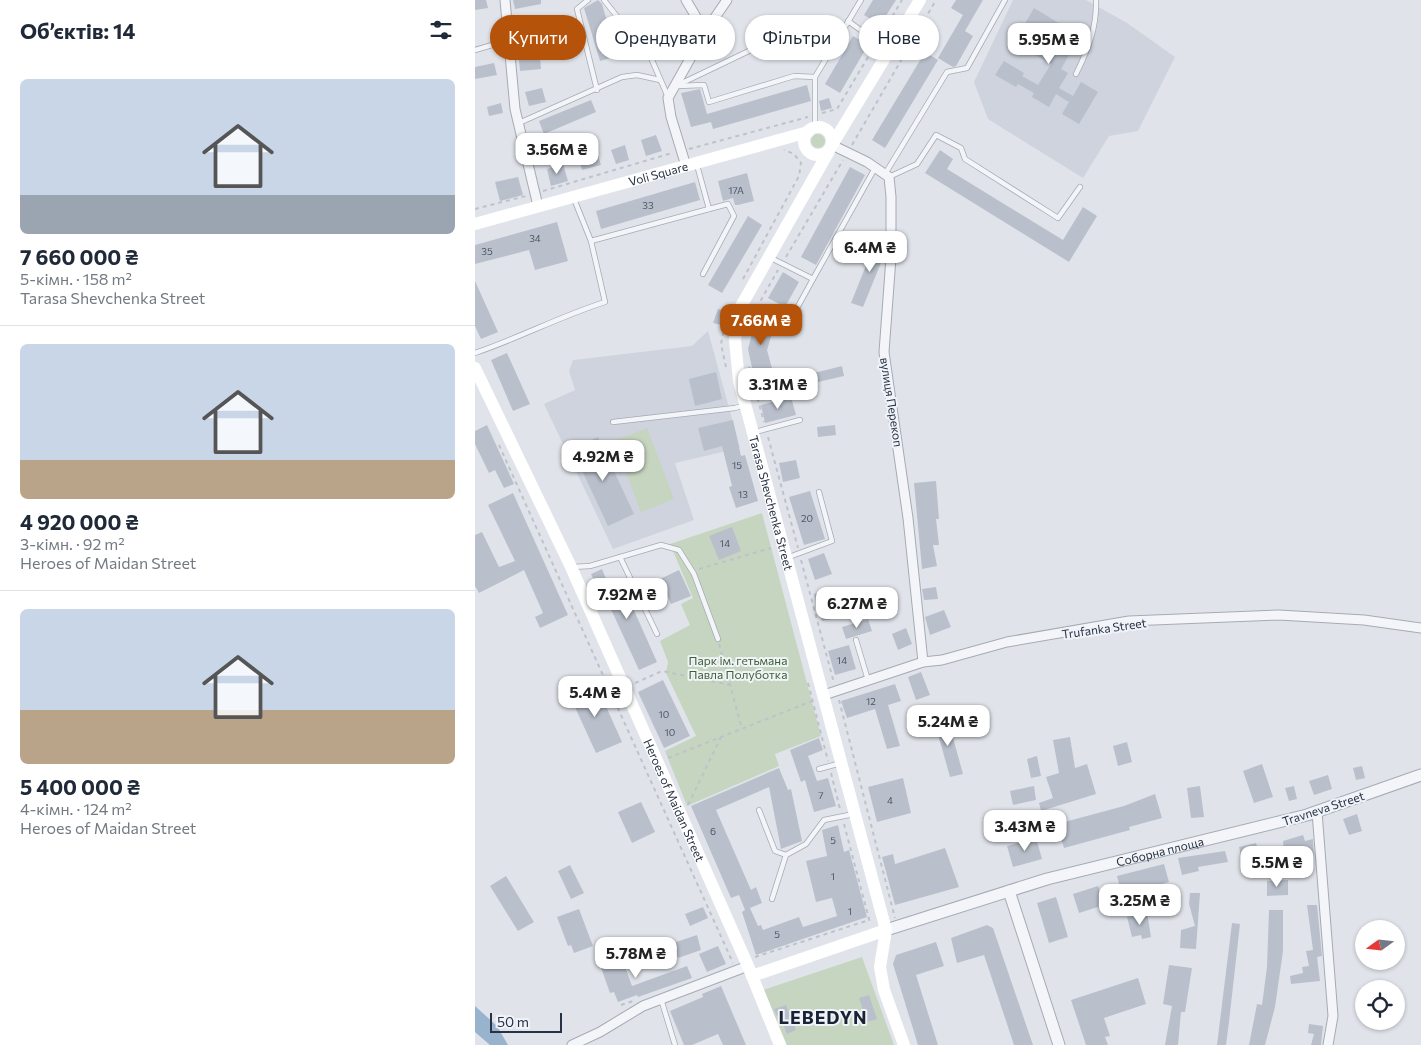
<!DOCTYPE html>
<html lang="uk">
<head>
<meta charset="utf-8">
<style>
  :root { --surface:#fff; --page:#f2f2f3; --text:#1f2937; --muted:#747a83; --line:#e0e1e3; --accent:#b45309 }
  body { margin:0; font-family:Commissioner,sans-serif; background:var(--page); color:var(--text); height:100vh; display:flex; flex-direction:column; font-size:19px; white-space:nowrap }
  * { box-sizing:border-box; margin:0 }
  p { font-size:16px; color:var(--muted) }
  .icon { flex:none; width:28px; height:28px; fill:none; stroke:currentColor; stroke-width:2; stroke-linecap:round; stroke-linejoin:round }
  .map { position:relative; flex:1; overflow:hidden }
  .drawer { display:flex; flex-direction:column; background:var(--surface); width:475px }
  .drawer>* { flex:none }
  .guide { position:absolute; left:15px; top:15px; width:475px; height:45px; display:flex; gap:10px }
  .needle { width:32px; rotate:255deg }
  .fabs { position:absolute; left:880px; top:920px; display:grid; gap:10px }
  .fabs a { display:grid; place-items:center; width:50px; height:50px; border-radius:50%; background:var(--surface); box-shadow:0 1px 4px #0004; font-size:25px }
  .scale { position:absolute; left:15px; bottom:12px; width:72px; box-sizing:border-box; padding-left:5px; border:2px solid #273244; border-top:0; font-size:14px; line-height:18px; white-space:nowrap; color:#273244; -webkit-text-stroke:4px #f0f3f8; paint-order:stroke }
  .price { position:absolute; translate:-50% -42px; padding:0 11px; border-radius:10px; background:#fff; color:#222; font-size:16px; line-height:32px; filter:drop-shadow(0 1px 2px #0008) }
  .price::after { content:''; position:absolute; left:50%; top:30px; width:15px; height:11px; margin-left:-8px; background:inherit; clip-path:polygon(0 0,100% 0,50% 100%) }
  .price.active { background:var(--accent); color:#fff }
  ul { padding:0; list-style:none }
  li { display:grid; align-content:center; gap:10px; height:265px; padding:0 20px }
  li+li { border-top:1px solid var(--line) }
  li span { display:grid; place-items:center; height:155px; border-radius:8px; color:#555 }
  li>.icon { margin-inline-start:auto }
  span .icon { width:90px; height:90px; fill:#fffc; stroke-width:1 }
  li b { font-size:21px }
  h2 { display:flex; justify-content:space-between; align-items:center; height:60px; padding:0 20px; font-size:21px }
  .pill { padding:0 18px; border-radius:22px; background:var(--surface); box-shadow:0 1px 4px #0004; font-size:18px; line-height:45px }
  .pill.active { background:var(--accent); color:#fff }
  main { display:flex; flex:1; min-height:0 }
  .map>svg:first-child { display:block }
</style>
</head>
<body>
<main>
<section class="drawer">
<h2>Об’єктів: 14<svg class="icon" aria-label="filters" viewBox="0 0 24 24"><path d="M4 7h16M4 17h16"/><circle cx="9" cy="7" r="2"/><circle cx="15" cy="17" r="2"/></svg></h2>
<ul>
<li><span style="background:linear-gradient(#c9d6e8 75%,#9aa5b1 0)"><svg class="icon" aria-label="home" viewBox="0 0 24 24"><path d="M3 11l9-7 9 7M6 9v11h12V9"/></svg></span><div><b>7 660 000 ₴</b><p>5-кімн. · 158 m²</p><p>Tarasa Shevchenka Street</p></div></li>
<li><span style="background:linear-gradient(#c9d6e8 75%,#b9a48a 0)"><svg class="icon" aria-label="home" viewBox="0 0 24 24"><path d="M3 11l9-7 9 7M6 9v11h12V9"/></svg></span><div><b>4 920 000 ₴</b><p>3-кімн. · 92 m²</p><p>Heroes of Maidan Street</p></div></li>
<li><span style="background:linear-gradient(#c9d6e8 65%,#b9a48a 0)"><svg class="icon" aria-label="home" viewBox="0 0 24 24"><path d="M3 11l9-7 9 7M6 9v11h12V9"/></svg></span><div><b>5 400 000 ₴</b><p>4-кімн. · 124 m²</p><p>Heroes of Maidan Street</p></div></li>
</ul>
</section>
<div class="map">
<svg width="946" height="1045" viewBox="0 0 946 1045">
  <rect width="100%" height="100%" fill="#e0e4ea"/>
  <g fill="#ced3dd">
    <path d="M538,0h73l41,23 48,34 -37,74 -29,5 -26,42 -95,-59 -14,-37z"/>
    <path d="M233,331l32,117 -65,15 19,57 -81,29 -69,-145 31,-14 -6,-19 4,-11 119,-14z"/>
  </g>
  <g fill="#c6d5c0">
    <circle cx="343" cy="141" r="7"/>
    <path d="M172,428l27,71 -33,13 -27,-71z"/>
    <path d="M287,513l59,223 -46,18 4,12 -92,40 -22,-55 31,-15 -30,-63 2,-11 -8,-21 30,-16 -9,-21 12,-6 -23,-54z"/>
    <path d="M387,957l32,88h-107l-24,-55z"/>
  </g>
  <path fill="#97b3ce" d="M0,1006l22,20 11,19h-18l-15,-13z"/>
  <g fill="#b9c0cb">
    <path d="M0,0h11l2,8 -13,2z"/>
    <path d="M38,0h28v4l-26,5z"/>
    <path d="M123,0l4,4 15,52 -17,5 -16,-53z"/>
    <path d="M398,0h23l-16,25 -16,-10z"/>
    <path d="M481,0h27l-18,31 8,5 -17,30 -3,1 -15,-9 25,-43 -12,-7z"/>
    <path d="M559,8l46,28 -19,33 7,4 -9,15 14,8 8,-14 17,10 -19,32 -17,-10 7,-12 -13,-8 -7,13 -17,-10 2,-4 -16,-9 -2,3 -21,-12 9,-14 20,12 -2,3 16,9 13,-21 -37,-21z"/>
    <path d="M62,26l4,43 -21,2 -4,-43z"/>
    <path d="M378,36l15,9 -28,48 -15,-9z"/>
    <path d="M450,52l13,8 -53,88 -13,-8z"/>
    <path d="M19,63l3,12 -22,4v-12z"/>
    <path d="M332,85l4,16 -98,28 -2,-7 -20,5 -10,-34 19,-4 7,25z"/>
    <path d="M67,88l4,14 -17,4 -4,-14z"/>
    <path d="M354,98l3,10 -11,3 -2,-10z"/>
    <path d="M116,100l5,12 -52,22 -5,-13z"/>
    <path d="M26,103l2,10 -14,3 -2,-9z"/>
    <path d="M181,135l6,16 -16,5 -5,-16z"/>
    <path d="M150,145l4,15 -13,4 -5,-14z"/>
    <path d="M121,149l5,16 -19,5 -4,-15z"/>
    <path d="M465,150l13,9 -6,10 116,71 20,-33 14,9 -28,46 -144,-89z"/>
    <path d="M88,164l5,17 -17,5 -4,-17z"/>
    <path d="M375,167l15,8 -49,90 -15,-8z"/>
    <path d="M272,173l7,28 -16,4h-3l-2,-7 -10,3 -5,-20z"/>
    <path d="M43,177l5,18 -23,6 -5,-19z"/>
    <path d="M220,182l5,18 -99,29 -5,-18z"/>
    <path d="M273,216l14,9 -40,68 -14,-8z"/>
    <path d="M82,222l11,39 -33,9 -6,-20 -54,14v-19z"/>
    <path d="M402,238l8,3v12l-22,54 -12,-4z"/>
    <path d="M308,272l16,10 -14,25 -17,-9z"/>
    <path d="M0,281l23,51 -17,7 -6,-13z"/>
    <path d="M243,309l8,2 -5,14 -8,-2z"/>
    <path d="M282,315l19,5 -9,30 6,22 -19,5 -6,-28z"/>
    <path d="M32,353l23,51 -17,7 -22,-51z"/>
    <path d="M367,366l2,10 -43,10 -3,-9z"/>
    <path d="M241,372l6,27 -27,7 -6,-27z"/>
    <path d="M316,397l5,18 -31,8 -4,-18z"/>
    <path d="M258,420l8,36 4,-1 13,46 -22,7 -7,-21 3,-1 -10,-40 -18,5 -6,-23z"/>
    <path d="M12,425l27,59 -10,4 -9,-18 -6,3 -14,-29v-13z"/>
    <path d="M360,425l1,10 -18,2 -1,-10z"/>
    <path d="M123,437l36,77 -26,12 -36,-77z"/>
    <path d="M321,460l4,18 -17,4 -4,-19z"/>
    <path d="M461,481l3,38h-3l3,26h-6l4,21 -15,3 -8,-86z"/>
    <path d="M335,491l15,48 -21,6 -15,-48z"/>
    <path d="M38,493l55,122 -28,13 -5,-11 8,-4 -19,-43 -45,23 -4,-7v-51l7,-3 17,35 16,-6 -27,-56z"/>
    <path d="M257,527l9,24 -22,9 -10,-24z"/>
    <path d="M349,553l8,21 -17,6 -7,-21z"/>
    <path d="M127,569l6,15 12,-5 37,83 -18,8 -40,-87 -3,2 -5,-11z"/>
    <path d="M204,570l12,26 -20,8 -11,-25z"/>
    <path d="M461,587l2,12 -14,1 -2,-11z"/>
    <path d="M355,590l7,28 -15,3 -8,-27z"/>
    <path d="M469,610l7,17 -21,8 -5,-18z"/>
    <path d="M393,619l4,12 -26,8 -4,-12z"/>
    <path d="M431,628l6,16 -14,6 -6,-16z"/>
    <path d="M374,645l7,24 -21,6 -7,-24z"/>
    <path d="M446,672l9,23 -14,5 -8,-23z"/>
    <path d="M188,680l27,56 -26,12 -26,-56z"/>
    <path d="M120,682l27,60 -26,11 -27,-59z"/>
    <path d="M420,684l6,17 -13,4 12,41 -13,3 -12,-40 -28,9 -6,-17z"/>
    <path d="M472,716l16,58 -13,3 -16,-57z"/>
    <path d="M595,737l5,31 12,-4 9,30 -55,17 -2,-8 14,-5 -7,-21 13,-4 -6,-33z"/>
    <path d="M344,738l4,12 -15,6 9,25 11,-3 8,28 -22,6 -9,-32 -4,2 -11,-32z"/>
    <path d="M652,742l5,20 -14,4 -5,-20z"/>
    <path d="M562,756l4,20 -10,2 -4,-19z"/>
    <path d="M787,764l11,33 -19,6 -11,-32z"/>
    <path d="M887,766l3,12 -9,2 -3,-12z"/>
    <path d="M304,768l9,22 3,-1 11,52 -21,8 -12,-62 -53,23 35,80 5,-3 6,16 -12,5 8,18 3,-1 2,5 36,-13 4,10 34,-11 -5,-18 -16,4 -10,-41 21,-5 -5,-26 16,-5 6,27 5,-2 18,67 -111,38 -14,-43 3,-2 -6,-15 -8,3 -40,-92z"/>
    <path d="M853,775l4,14 -18,6 -5,-14z"/>
    <path d="M428,778l8,35 -34,9 -9,-35z"/>
    <path d="M559,786l2,14 -23,5 -3,-14z"/>
    <path d="M725,786l4,31 -13,1 -4,-30z"/>
    <path d="M819,786l3,13 -8,2 -4,-13z"/>
    <path d="M680,794l7,24 -33,9 1,3 -66,18 -7,-24 67,-18z"/>
    <path d="M166,802l14,30 -23,11 -14,-31z"/>
    <path d="M882,814l5,17 -13,4 -6,-16z"/>
    <path d="M828,835l2,6 8,-2 1,18 -20,5 -3,-14 -7,1 -1,-8z"/>
    <path d="M561,838l6,21 -29,8 -6,-21z"/>
    <path d="M781,843l6,21 -18,4 -5,-21z"/>
    <path d="M470,848l14,39 -64,18 -13,-48 11,-3 2,10z"/>
    <path d="M750,851l3,11 -30,5 1,4 -17,4 -4,-17z"/>
    <path d="M689,864l5,18 -47,13 -5,-19z"/>
    <path d="M95,865l14,28 -13,6 -13,-28z"/>
    <path d="M31,876l28,46 -16,9 -28,-45z"/>
    <path d="M813,880v15l-21,1v-15z"/>
    <path d="M623,886l6,19 -25,8 -6,-19z"/>
    <path d="M715,893h10l-4,56 -16,-1 1,-18 14,-4 -6,-22z"/>
    <path d="M581,897l12,40 -19,6 -12,-40z"/>
    <path d="M832,905h10l5,51 -5,1 3,24 -29,3 -1,-8 13,-3 -1,-6 7,-1 -3,-15 7,-1z"/>
    <path d="M228,907l5,11 -18,8 -5,-12z"/>
    <path d="M104,909l14,37 -19,7 -3,-8 -3,1 -11,-29z"/>
    <path d="M794,910h14v41l-8,56 -10,38h-16l8,-41 5,1 5,-38z"/>
    <path d="M672,912l4,25 -9,2 -1,-4 -9,2 -5,-20z"/>
    <path d="M757,923l8,1 -11,98 -3,23h-9z"/>
    <path d="M512,925l6,3 40,117h-19l-30,-90 -27,8 -6,-25z"/>
    <path d="M222,935l4,15 -23,8 -5,-15z"/>
    <path d="M461,942l8,24 -28,9 22,70h-20l-25,-81 3,-9z"/>
    <path d="M243,946l8,18 -19,8 -8,-18z"/>
    <path d="M143,947l14,39 55,-20 5,12 -54,19 -1,-2 -19,7 -4,-10 -4,1 -11,-31 13,-4 -3,-7z"/>
    <path d="M694,965l23,3 -7,44h-4l-3,33h-13l7,-39 -9,-2z"/>
    <path d="M663,978l8,26 -42,14 6,18 -5,1 3,8h-22l-15,-45z"/>
    <path d="M246,986l25,59h-23l-5,-11 -26,11h-8l-14,-34 33,-14 -1,-3z"/>
    <path d="M394,995l8,24 -10,3 -8,-24z"/>
    <path d="M311,1005l10,25 -9,4 -7,-18h-3l-3,-7z"/>
    <path d="M834,1024l14,2 -2,19h-10l3,-11 -6,-1z"/>
  </g>
  <g fill="none" stroke-linecap="round" stroke-linejoin="round">
    <g stroke="#a5abb5" stroke-width="6">
      <g id="service">
        <path d="M113,0l-11,9 20,81"/>
        <path d="M129,0l23,29 21,22 20,46"/>
        <path d="M373,21l39,28"/>
        <path d="M0,50l34,-10"/>
        <path d="M601,74c12,-24 21,-47 20,-74"/>
        <path d="M205,84l73,-35 17,-2"/>
        <path d="M202,86l27,-1 5,17 85,-26 21,1"/>
        <path d="M44,123l103,-46 15,-2 23,5"/>
        <path d="M340,128v-51l46,-77"/>
        <path d="M222,165l12,44 19,-5 6,12 -31,58"/>
        <path d="M410,174l62,-102 20,-4 38,-68"/>
        <path d="M414,177l28,-13 19,-29 25,13 4,11 93,59 22,-31"/>
        <path d="M116,241l118,-32"/>
        <path d="M296,258l42,21 -17,31"/>
        <path d="M338,279l62,-111"/>
        <path d="M0,353c44,-15 86,-37 130,-51l-14,-61 -17,-42"/>
        <path d="M138,422l122,-14 10,-3"/>
        <path d="M280,432l45,-12"/>
        <path d="M145,557l37,77"/>
        <path d="M314,557l43,-16 -13,-49"/>
        <path d="M97,567l18,-1 71,-21 18,5 15,24 24,65"/>
        <path d="M381,640l12,40"/>
        <path d="M344,769l22,-6"/>
        <path d="M284,810l16,41 11,4"/>
        <path d="M297,899l14,-44 20,-11 18,-24 30,-6"/>
        <path d="M186,999l14,46"/>
      </g>
    </g>
    <g stroke="#a5abb5" stroke-width="11">
      <g id="minor">
        <path d="M30,0l10,109 23,97"/>
        <path d="M211,0l19,32"/>
        <path d="M357,145l35,17 22,15 2,20v61l-7,94 24,166 15,144"/>
        <path d="M211,166l-15,-49 -3,-19 37,-66 22,-32"/>
        <path d="M349,695l99,-33 19,-2 65,-18 122,-21 150,-6 85,5 57,8"/>
        <path d="M842,812l16,204 -5,29"/>
        <path d="M97,1045l28,-13 43,-26 105,-40"/>
      </g>
    </g>
    <g stroke="#a5abb5" stroke-width="13">
      <g id="tertiary">
        <path d="M534,891l50,154"/>
        <path id="s1" d="M411,930l161,-51 260,-64 114,-40"/>
      </g>
    </g>
    <g stroke="#bec2c9" stroke-width="2" stroke-dasharray="4 4" stroke-linecap="butt">
      <path d="M405,37l22,-37"/>
      <path d="M347,113l15,-4 37,-62"/>
      <path d="M377,145l84,-145"/>
      <path d="M214,149l119,-32"/>
      <path d="M68,191l129,-38"/>
      <path d="M0,209l51,-13"/>
      <path d="M311,257l57,-97"/>
      <path d="M268,279l56,-103 2,-13 -7,-9 -10,-4"/>
      <path d="M273,330l9,-23 21,-37"/>
      <path d="M251,367l-5,-23 6,-31"/>
      <path d="M274,367l15,55"/>
      <path d="M293,437l30,111"/>
      <path d="M24,445l234,518"/>
      <path d="M326,560l33,123"/>
      <path d="M224,569l72,-21"/>
      <path d="M244,644l23,85"/>
      <path d="M160,683l27,-12 68,14"/>
      <path d="M333,683l20,78"/>
      <path d="M364,700l56,218"/>
      <path d="M193,758l144,-57"/>
      <path d="M356,773l9,36"/>
      <path d="M213,805l33,-68"/>
      <path d="M369,824l26,99"/>
      <path d="M280,957l114,-37"/>
      <path d="M146,1005l12,-4"/>
    </g>
    <use href="#service" stroke="#f3f5f8" stroke-width="4.5"/>
    <use href="#minor" stroke="#f3f5f8" stroke-width="9"/>
    <use href="#tertiary" stroke="#f3f5f8" stroke-width="11"/>
    <g stroke="#fff" stroke-width="12">
      <circle cx="343" cy="141" r="14"/>
      <path d="M357,145l88,-145"/>
      <path id="s2" d="M354,151l-89,157 -5,32 4,41 147,549 -6,37 4,23 20,55"/>
      <path id="s3" d="M0,224l333,-92"/>
      <path id="s4" d="M0,368l96,199 177,399 32,79"/>
      <path d="M277,976l134,-46"/>
    </g>
  </g>
  <g text-anchor="middle" dominant-baseline="central" stroke-width="4" stroke-linejoin="round" paint-order="stroke">
    <g font-size="10" fill="#4c5666">
      <text x="261" y="190">17А</text>
      <text x="173" y="205">33</text>
      <text x="60" y="238">34</text>
      <text x="12" y="251">35</text>
      <text x="262" y="465">15</text>
      <text x="268" y="494">13</text>
      <text x="332" y="518">20</text>
      <text x="250" y="543">14</text>
      <text x="367" y="660">14</text>
      <text x="396" y="701">12</text>
      <text x="189" y="714">10</text>
      <text x="195" y="732">10</text>
      <text x="346" y="795">7</text>
      <text x="415" y="800">4</text>
      <text x="238" y="831">6</text>
      <text x="358" y="840">5</text>
      <text x="358" y="876">1</text>
      <text x="375" y="911">1</text>
      <text x="302" y="934">5</text>
    </g>
    <g font-size="12" fill="#273244" stroke="#f0f3f8">
      <text stroke="none"><textPath href="#s3" startOffset="190">Voli Square</textPath></text>
      <text transform="translate(417 402) rotate(81)">вулиця Перекоп</text>
      <text stroke="none"><textPath href="#s2" startOffset="380">Tarasa Shevchenka Street</textPath></text>
      <text transform="translate(629 628) rotate(-8)">Trufanka Street</text>
      <text stroke="none"><textPath href="#s4" startOffset="476">Heroes of Maidan Street</textPath></text>
      <text transform="translate(848 808) rotate(-18)">Travneva Street</text>
      <text stroke="none"><textPath href="#s1" startOffset="285">Соборна площа</textPath></text>
    </g>
    <g font-size="12" fill="#3c6132" stroke="#f0f3f8">
      <text x="263" y="660">Парк ім. гетьмана<tspan x="263" dy="14">Павла Полуботка</tspan></text>
    </g>
    <g font-size="18" font-weight="bold" letter-spacing="1" fill="#192334" stroke="#f0f3f8">
      <text x="348" y="1017">LEBEDYN</text>
    </g>
  </g>
</svg>
<div class="fabs">
<a><svg class="needle" viewBox="-14 -14 28 28"><path d="M0-13l5 13h-10z" fill="#e53935"/><path d="M0 13l5-13h-10z" fill="#747a83"/></svg></a>
<a><svg class="icon" aria-label="locate" viewBox="0 0 24 24"><circle cx="12" cy="12" r="6"/><path d="M12 2v4M12 18v4M2 12h4M18 12h4"/></svg></a>
</div>
<div class="scale">50 m</div>
<b class="price" style="left:574px;top:65px">5.95M ₴</b>
<b class="price" style="left:82px;top:175px">3.56M ₴</b>
<b class="price" style="left:395px;top:273px">6.4M ₴</b>
<b class="price active" style="left:286px;top:346px">7.66M ₴</b>
<b class="price" style="left:303px;top:410px">3.31M ₴</b>
<b class="price" style="left:128px;top:482px">4.92M ₴</b>
<b class="price" style="left:152px;top:620px">7.92M ₴</b>
<b class="price" style="left:382px;top:629px">6.27M ₴</b>
<b class="price" style="left:120px;top:718px">5.4M ₴</b>
<b class="price" style="left:473px;top:747px">5.24M ₴</b>
<b class="price" style="left:550px;top:852px">3.43M ₴</b>
<b class="price" style="left:802px;top:888px">5.5M ₴</b>
<b class="price" style="left:665px;top:926px">3.25M ₴</b>
<b class="price" style="left:161px;top:979px">5.78M ₴</b>
<div class="guide">
<a class="pill active">Купити</a>
<a class="pill">Орендувати</a>
<a class="pill">Фільтри</a>
<a class="pill">Нове</a>
</div>
</div>
</main>
</body>
</html>
